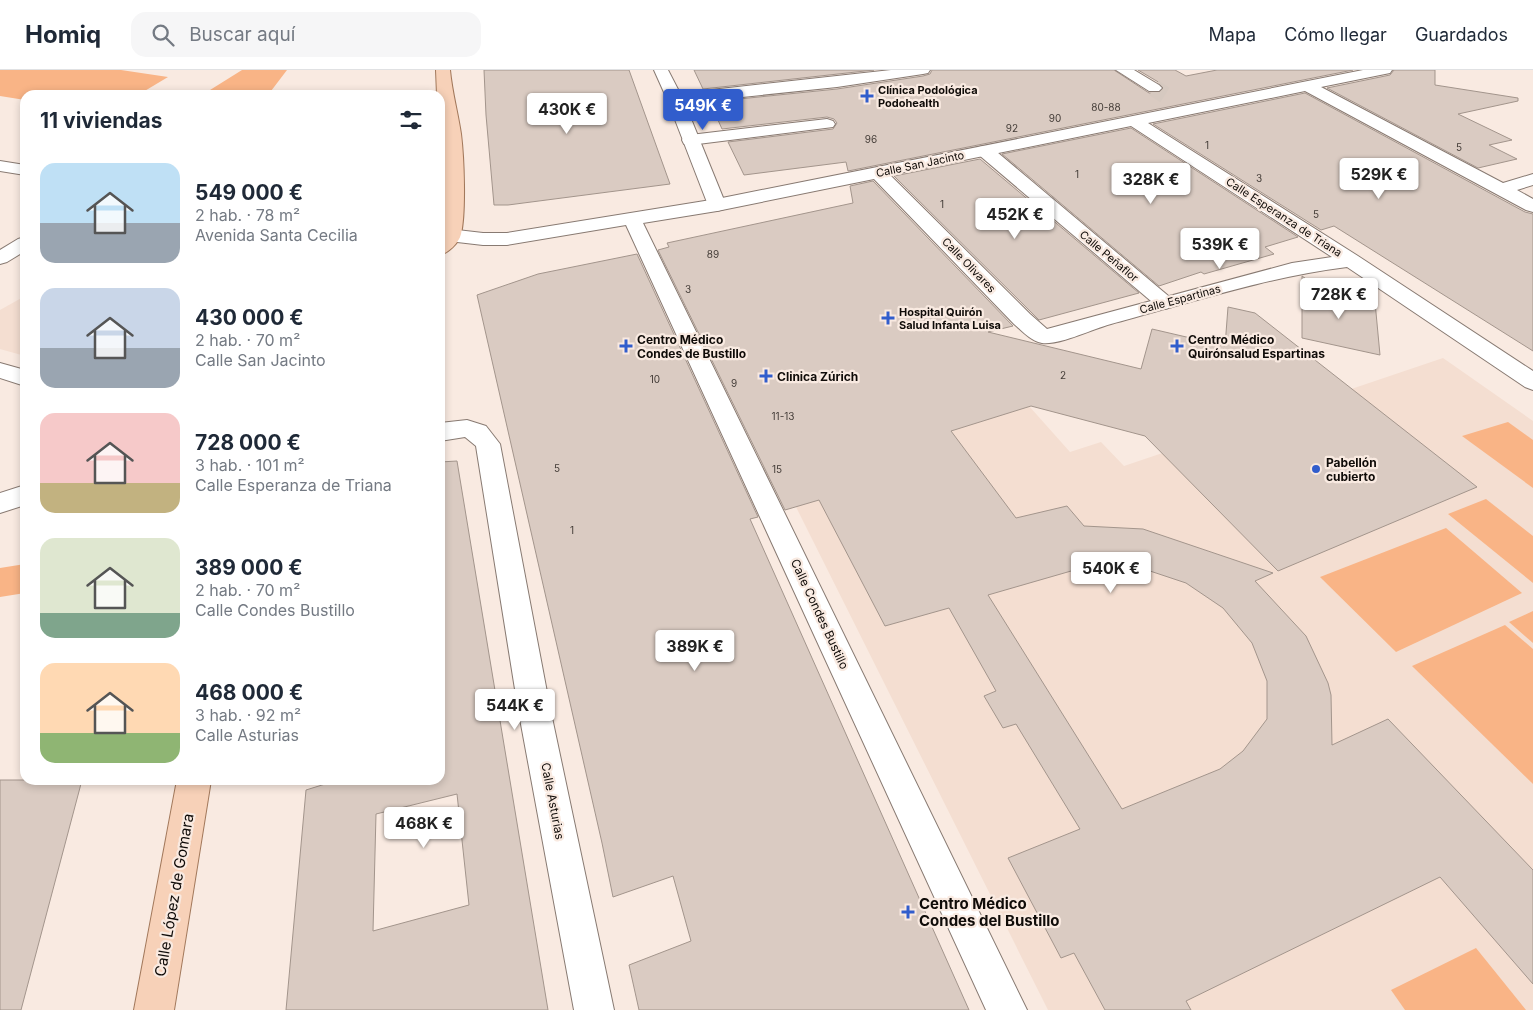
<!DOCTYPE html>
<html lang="es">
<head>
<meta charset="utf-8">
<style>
  :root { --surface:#fff; --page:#f6f6f7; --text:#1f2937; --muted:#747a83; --line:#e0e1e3; --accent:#315dcc }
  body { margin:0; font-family:Inter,sans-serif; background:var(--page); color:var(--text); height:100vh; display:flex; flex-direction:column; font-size:19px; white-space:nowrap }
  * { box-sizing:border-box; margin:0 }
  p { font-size:16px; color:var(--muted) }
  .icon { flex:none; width:28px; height:28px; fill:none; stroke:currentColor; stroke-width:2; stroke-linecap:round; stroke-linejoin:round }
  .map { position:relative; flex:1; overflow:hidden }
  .side { position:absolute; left:20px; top:20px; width:425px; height:695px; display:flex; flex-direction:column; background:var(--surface); border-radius:15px; box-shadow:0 2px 8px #0003 }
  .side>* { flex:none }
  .price { position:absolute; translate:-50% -42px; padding:0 11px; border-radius:5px; background:#fff; color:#222; font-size:16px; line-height:32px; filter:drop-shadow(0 1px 2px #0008) }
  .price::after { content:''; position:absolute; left:50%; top:30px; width:15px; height:11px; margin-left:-8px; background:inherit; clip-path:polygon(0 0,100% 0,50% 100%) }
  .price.on { background:var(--accent); color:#fff }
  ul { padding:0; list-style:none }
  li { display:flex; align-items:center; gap:15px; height:125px; padding:0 20px }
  li span { display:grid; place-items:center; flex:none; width:140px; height:100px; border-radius:15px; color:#555 }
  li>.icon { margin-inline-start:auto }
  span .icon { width:60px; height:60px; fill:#fffc; stroke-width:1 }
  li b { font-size:21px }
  h2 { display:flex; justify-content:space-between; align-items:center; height:60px; padding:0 20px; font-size:21px }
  header { display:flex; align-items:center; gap:30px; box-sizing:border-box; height:70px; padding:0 25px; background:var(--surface); border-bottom:1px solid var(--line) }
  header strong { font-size:24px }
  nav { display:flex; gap:28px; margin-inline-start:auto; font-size:18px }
  .search { width:350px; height:45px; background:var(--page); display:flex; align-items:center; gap:12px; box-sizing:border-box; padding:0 18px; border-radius:15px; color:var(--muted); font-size:19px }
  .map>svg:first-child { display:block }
</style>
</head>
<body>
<header>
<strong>Homiq</strong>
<div class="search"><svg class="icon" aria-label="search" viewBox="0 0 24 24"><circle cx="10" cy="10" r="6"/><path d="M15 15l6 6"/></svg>Buscar aquí</div>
<nav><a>Mapa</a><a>Cómo llegar</a><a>Guardados</a></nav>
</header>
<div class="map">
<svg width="1533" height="940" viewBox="0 0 1533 940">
  <rect width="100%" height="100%" fill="#f9eae1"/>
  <g fill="#f4ded1">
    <path d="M25,226v60l-25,-7v-39z"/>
    <path d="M1443,288l90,63v589h-485l-252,-503 134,-70 99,-31 41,46 31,-10 23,24z"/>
  </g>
  <g fill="#f9b486">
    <path d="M0,0h121l47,7 -30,18h-113v5l-25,-4z"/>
    <path d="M242,0h51h-6l-19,25h-66z"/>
    <path d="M1508,352l25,18v48l-71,-52z"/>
    <path d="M1486,429l47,37v47l-85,-69z"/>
    <path d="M1446,458l76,65 -126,59 -76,-75z"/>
    <path d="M25,494v29l-25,4v-29z"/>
    <path d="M1533,541v32l-24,-21z"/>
    <path d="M1505,555l28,24v135l-121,-118z"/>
    <path d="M1476,878l50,62h-121l-14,-20z"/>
  </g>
  <g fill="#dacbc2" stroke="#a3958c" fill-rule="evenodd">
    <path d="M484,0h145l41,114 -162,21h-14l-8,-90z"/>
    <path d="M694,0h180l-171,19z"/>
    <path d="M932,0h182l35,23h10l5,-5 -4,-5 -22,-13h37l11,6 31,-6h136l-505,101 -2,-9 -102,13 -16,-33 105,-13 4,-6 -3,-4 -7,-2 -105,12 -12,-27 127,-13 86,-13 7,-2z"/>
    <path d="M1394,0h41v15l83,13v3l-60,13 54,26 -23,5 28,14 -39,9 -151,-80 63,-13z"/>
    <path d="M1305,23l220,119 8,2v137l-199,-125 -13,4 -168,-106z"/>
    <path d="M1131,58l167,109 -33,10 9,7 -70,20 -3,-2 -42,14 -157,-132z"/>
    <path d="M980,89l159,134 -100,27 -145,-144z"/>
    <path d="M873,111l140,145 -25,6 153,37 11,-40 73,17 3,-39 27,6 222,174 -199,84 -133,-135 -114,-30 -80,25 65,87 51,-12 17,20 59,3 130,44 -18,8 51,55 22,47 3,12 1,50 56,-26 145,151v114l-93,-107 -254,124 5,9h-86l-31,-57 -13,5 -53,-100 72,-29 -64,-105 -13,4 -19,-32 12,-5 -47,-83 -64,18 -66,-126 -34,10 -127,-260 11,-3 -2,-4 186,-40 -3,-17zM1103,496l41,3 42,14 37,25 29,35 15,38v38l-24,32 -23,18 -98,40 -134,-214 90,-26z"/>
    <path d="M637,184l121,263 -8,2 219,491h-330l-10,-45 62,-24 -18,-65 -60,21 -11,-54 -125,-548 61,-21z"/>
    <path d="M1302,206l23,16 50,10 5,53 -78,-17z"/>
    <path d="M457,391l91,549h-262l20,-220 32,-10h102v-318zM457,724l12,111 -96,26 3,-117z"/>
    <path d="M0,710h82l-61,230h-21z"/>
  </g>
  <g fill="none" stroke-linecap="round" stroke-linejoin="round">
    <path stroke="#d6c9c0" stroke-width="17" stroke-dasharray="17 9" stroke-linecap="butt" d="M1154,18l11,7"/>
    <g stroke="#887a72" stroke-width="2">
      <g id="pedestrian">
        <path d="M827,49l6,2 2,3 -2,3 -143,18 -6,-1 -2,-4 2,-4 6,-1z"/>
        <path d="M985,76l6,1 181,152 4,4 -4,4 -7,2 -7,-2 -179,-152 -3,-4 3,-4z"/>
      </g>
    </g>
    <g stroke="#887a72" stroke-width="2">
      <g id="minor">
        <path d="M891,0h39l-2,3 -5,1 -86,13 -162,17 -6,-2 -2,-3 2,-3 6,-2z"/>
        <path d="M1116,0h18l25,15 3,3 -3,3h-10z"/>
        <path d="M1363,0h29l-2,3 -5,1 -64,13 182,96 30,-9v11l-16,5 16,9v13l-7,-2 -221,-119 -157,32 210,133 175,115v19l-8,-3 -178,-120c-80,10 -158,36 -236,57 -19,5 -50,21 -69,19 -11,-2 -20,-12 -28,-19l-140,-145 -157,32 -74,12 384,787h-41l-360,-785 -119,20h-24l-43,-5v-12l43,5h24l210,-34zM1131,56l201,131 -40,6 -245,66 -17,-15 -140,-139z"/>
        <path d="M0,91l25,4v10l-25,-4z"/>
        <path d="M25,167v14l-18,11 -7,2v-14l18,-11z"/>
        <path d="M0,293l25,7v16l-25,-8z"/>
        <path d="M467,350l19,6 14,18 50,264 64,302h-40l-56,-302 -42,-262 -11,-9 -25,4v-18z"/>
        <path d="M25,415v20l-25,8v-20z"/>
      </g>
    </g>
    <g stroke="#887a72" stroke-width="2">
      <path id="tertiary" d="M654,0h14l15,29 43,106 -2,4 -7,2 -7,-2 -2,-4 -41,-106z"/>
    </g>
    <g stroke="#a2785b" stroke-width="2">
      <g id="primary">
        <path d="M436,0h14c2,22 8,43 11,64 3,24 5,78 0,100 -2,9 -13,19 -21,21v-18l5,-40v-62l-5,-26v-14h-3z"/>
        <path d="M177,710h34l-37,230h-40z"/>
      </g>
    </g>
    <use href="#pedestrian" fill="#fff" fill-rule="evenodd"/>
    <use href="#minor" fill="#fff" fill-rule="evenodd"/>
    <use href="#tertiary" fill="#fff" fill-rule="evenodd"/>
    <use href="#primary" fill="#f7d1b8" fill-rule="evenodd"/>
  </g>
  <g fill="#315dcc" stroke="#f9eae1" stroke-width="2">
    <path d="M864.5 18.5h5v5h5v5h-5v5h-5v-5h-5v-5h5z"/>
    <path d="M885.5 240.5h5v5h5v5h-5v5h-5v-5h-5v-5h5z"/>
    <path d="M623.5 268.5h5v5h5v5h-5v5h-5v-5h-5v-5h5z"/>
    <path d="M1174.5 268.5h5v5h5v5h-5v5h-5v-5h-5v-5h5z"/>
    <path d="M763.5 298.5h5v5h5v5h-5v5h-5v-5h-5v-5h5z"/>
    <circle cx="1316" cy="399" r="5"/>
    <path d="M905.5 834.5h5v5h5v5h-5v5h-5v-5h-5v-5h5z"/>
  </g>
  <g text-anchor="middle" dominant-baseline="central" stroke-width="4.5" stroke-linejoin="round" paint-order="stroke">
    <g font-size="10" fill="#423b36">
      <text x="1106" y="37">80-88</text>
      <text x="1055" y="48">90</text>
      <text x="1012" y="58">92</text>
      <text x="871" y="69">96</text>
      <text x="1207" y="75">1</text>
      <text x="1459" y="77">5</text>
      <text x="1077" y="104">1</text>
      <text x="1259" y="108">3</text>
      <text x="942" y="134">1</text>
      <text x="1316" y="144">5</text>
      <text x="713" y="184">89</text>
      <text x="688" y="219">3</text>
      <text x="1063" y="305">2</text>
      <text x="655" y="309">10</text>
      <text x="734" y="313">9</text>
      <text x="783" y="346">11-13</text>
      <text x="557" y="398">5</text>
      <text x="777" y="399">15</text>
      <text x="572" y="460">1</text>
    </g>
    <g font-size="11" font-weight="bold" fill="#0f0b08" stroke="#f9eae1" text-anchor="start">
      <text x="878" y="20">Clínica Podológica<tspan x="878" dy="13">Podohealth</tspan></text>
      <text x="899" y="242">Hospital Quirón<tspan x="899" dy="13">Salud Infanta Luisa</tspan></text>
    </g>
    <g font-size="11" fill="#0f0b08" stroke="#f9eae1">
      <text transform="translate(920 94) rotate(-12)">Calle San Jacinto</text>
      <text transform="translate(1284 147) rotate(33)">Calle Esperanza de Triana</text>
      <text transform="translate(1109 186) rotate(40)">Calle Peñaflor</text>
      <text transform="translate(969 195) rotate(46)">Calle Olivares</text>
      <text transform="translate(1180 229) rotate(-15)">Calle Espartinas</text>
    </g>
    <g font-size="12" font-weight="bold" fill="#0f0b08" stroke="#f9eae1" text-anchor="start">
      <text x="637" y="269">Centro Médico<tspan x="637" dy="14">Condes de Bustillo</tspan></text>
      <text x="1188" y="269">Centro Médico<tspan x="1188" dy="14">Quirónsalud Espartinas</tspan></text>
      <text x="777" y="306">Clinica Zúrich</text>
      <text x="1326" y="392">Pabellón<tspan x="1326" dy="14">cubierto</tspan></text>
    </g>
    <g font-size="12" fill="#0f0b08" stroke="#f9eae1">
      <text transform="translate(820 544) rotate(65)">Calle Condes Bustillo</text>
      <text transform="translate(553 731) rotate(79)">Calle Asturias</text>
    </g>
    <g font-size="15" fill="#0f0b08" stroke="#f9eae1">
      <text transform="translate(174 825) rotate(-80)">Calle López de Gomara</text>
    </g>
    <g font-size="15" font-weight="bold" fill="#0f0b08" stroke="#f9eae1" text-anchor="start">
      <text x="919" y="833">Centro Médico<tspan x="919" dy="17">Condes del Bustillo</tspan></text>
    </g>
  </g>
</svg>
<b class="price on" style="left:703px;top:61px">549K €</b>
<b class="price" style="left:567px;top:65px">430K €</b>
<b class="price" style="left:1379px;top:130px">529K €</b>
<b class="price" style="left:1151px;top:135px">328K €</b>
<b class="price" style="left:1015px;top:170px">452K €</b>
<b class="price" style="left:1220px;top:200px">539K €</b>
<b class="price" style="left:1339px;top:250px">728K €</b>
<b class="price" style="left:1111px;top:524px">540K €</b>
<b class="price" style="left:695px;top:602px">389K €</b>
<b class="price" style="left:515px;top:661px">544K €</b>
<b class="price" style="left:424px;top:779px">468K €</b>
<section class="side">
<h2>11 viviendas<svg class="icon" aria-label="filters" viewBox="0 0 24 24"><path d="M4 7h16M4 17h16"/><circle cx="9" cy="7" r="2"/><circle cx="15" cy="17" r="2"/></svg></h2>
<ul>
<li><span style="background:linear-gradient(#bfe0f5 60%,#9aa5b1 0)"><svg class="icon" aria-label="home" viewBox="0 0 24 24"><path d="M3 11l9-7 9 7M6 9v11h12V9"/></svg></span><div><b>549 000 €</b><p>2 hab. · 78 m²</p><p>Avenida Santa Cecilia</p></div></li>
<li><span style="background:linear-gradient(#c9d6e8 60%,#9aa5b1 0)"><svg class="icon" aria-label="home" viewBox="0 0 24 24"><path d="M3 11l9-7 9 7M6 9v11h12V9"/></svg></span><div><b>430 000 €</b><p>2 hab. · 70 m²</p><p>Calle San Jacinto</p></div></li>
<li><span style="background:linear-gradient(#f6c9c9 70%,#c2b280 0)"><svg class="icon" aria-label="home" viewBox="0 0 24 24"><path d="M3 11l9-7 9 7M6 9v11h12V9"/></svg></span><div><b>728 000 €</b><p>3 hab. · 101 m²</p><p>Calle Esperanza de Triana</p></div></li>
<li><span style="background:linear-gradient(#dfe7d0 75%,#7fa58c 0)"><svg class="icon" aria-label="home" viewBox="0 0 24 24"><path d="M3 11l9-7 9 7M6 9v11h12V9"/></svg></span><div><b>389 000 €</b><p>2 hab. · 70 m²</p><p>Calle Condes Bustillo</p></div></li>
<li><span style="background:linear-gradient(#ffd9b3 70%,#8fb573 0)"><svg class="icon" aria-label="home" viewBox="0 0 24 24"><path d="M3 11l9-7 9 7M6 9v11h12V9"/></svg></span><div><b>468 000 €</b><p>3 hab. · 92 m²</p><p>Calle Asturias</p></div></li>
</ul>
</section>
</div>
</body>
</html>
